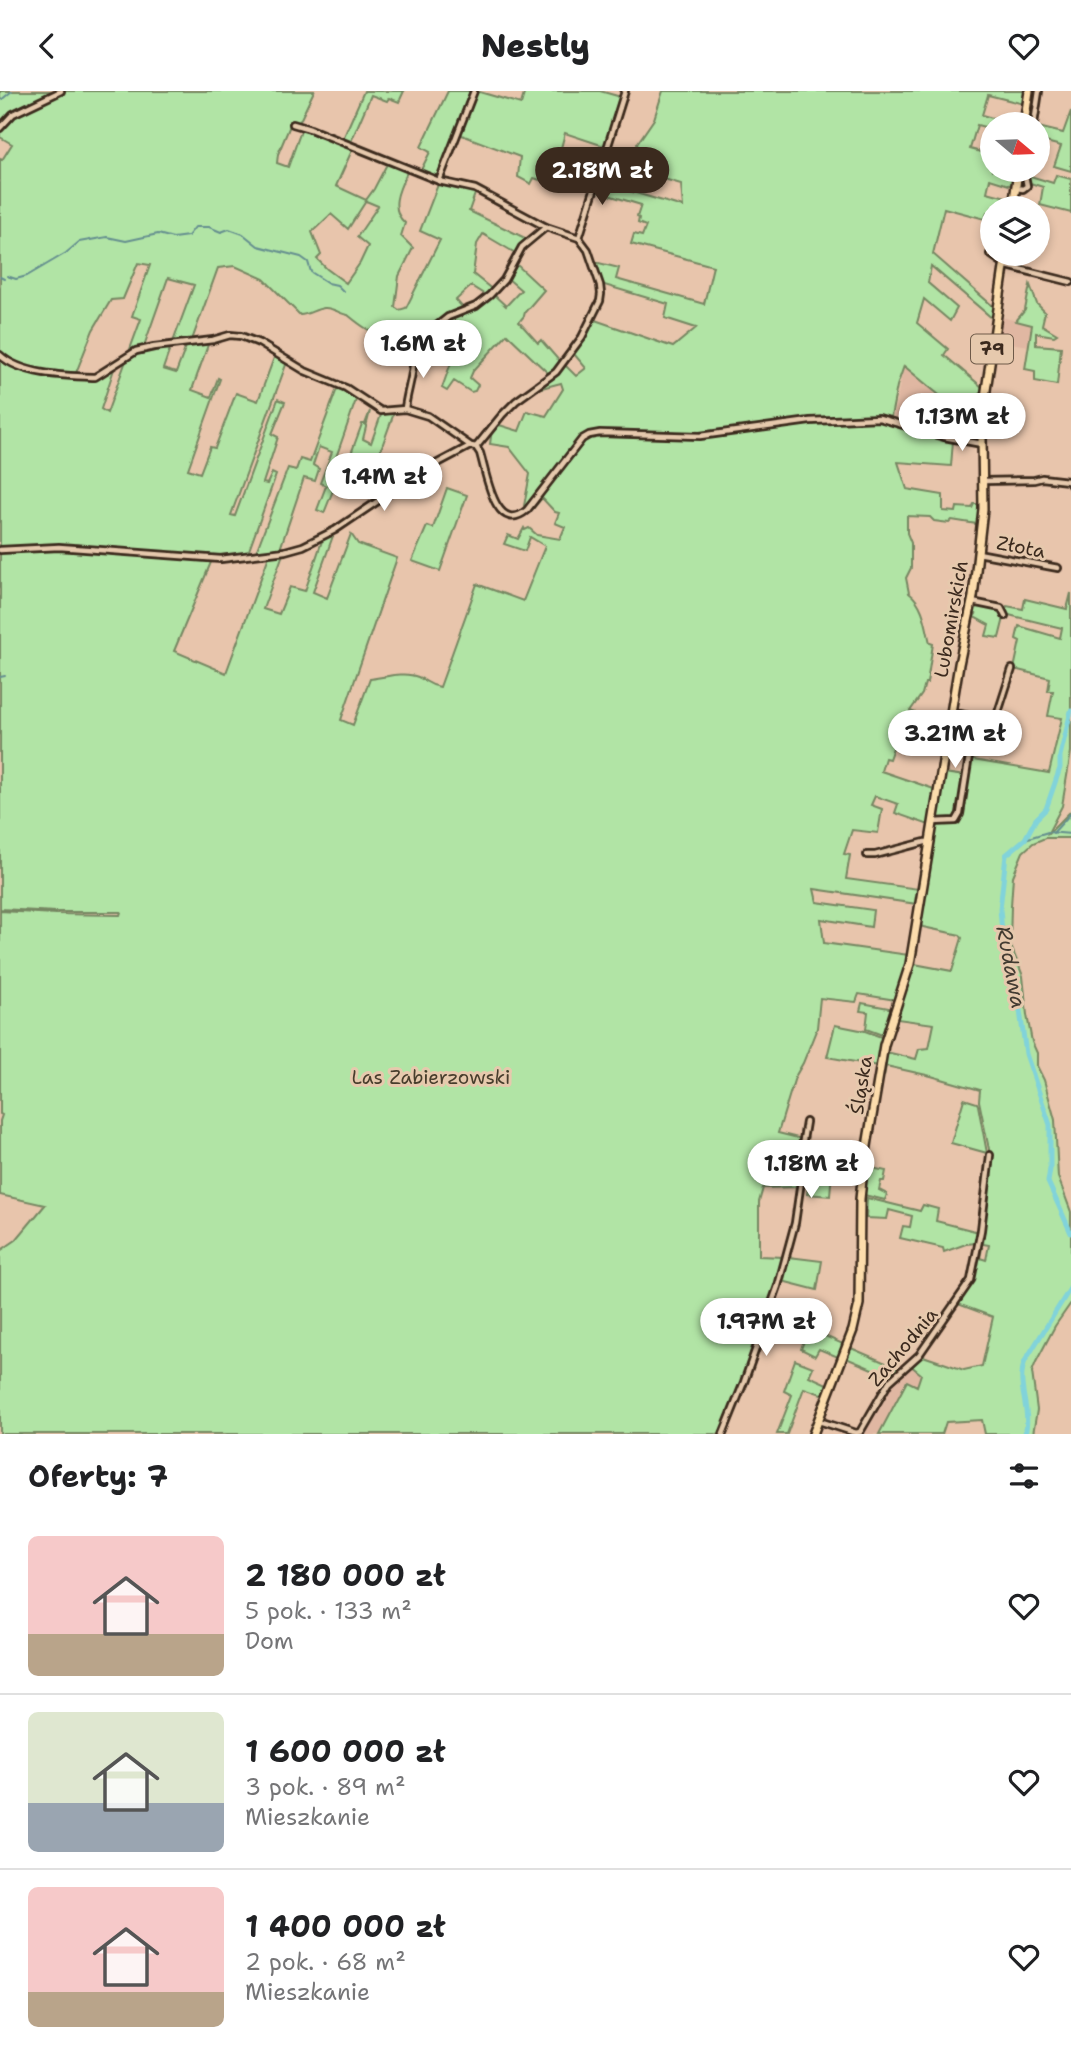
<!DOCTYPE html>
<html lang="pl">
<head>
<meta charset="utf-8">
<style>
  :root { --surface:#fff; --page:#f2f2f2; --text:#202124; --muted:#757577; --line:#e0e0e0; --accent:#3b2a1e }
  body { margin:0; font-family:"Shantell Sans",sans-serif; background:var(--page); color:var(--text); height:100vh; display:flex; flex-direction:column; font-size:26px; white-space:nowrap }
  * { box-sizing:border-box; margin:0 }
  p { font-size:23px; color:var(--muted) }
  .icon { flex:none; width:38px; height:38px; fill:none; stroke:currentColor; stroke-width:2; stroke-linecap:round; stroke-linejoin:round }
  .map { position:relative; height:1343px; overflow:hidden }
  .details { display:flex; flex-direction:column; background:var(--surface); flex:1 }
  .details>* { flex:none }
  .needle { width:46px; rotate:109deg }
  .buttons { position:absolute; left:980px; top:21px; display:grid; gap:14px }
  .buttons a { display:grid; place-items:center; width:70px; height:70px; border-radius:50%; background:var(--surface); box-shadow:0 4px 10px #0003; font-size:35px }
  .price { position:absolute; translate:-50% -60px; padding:0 16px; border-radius:24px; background:#fff; color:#222; font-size:23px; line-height:46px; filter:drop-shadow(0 2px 4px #0008) }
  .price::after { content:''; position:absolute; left:50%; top:42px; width:21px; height:16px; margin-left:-10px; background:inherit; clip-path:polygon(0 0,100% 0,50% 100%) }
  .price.active { background:var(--accent); color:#fff }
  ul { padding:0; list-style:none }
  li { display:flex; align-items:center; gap:21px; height:175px; padding:0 28px }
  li+li { border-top:2px solid var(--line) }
  li span { display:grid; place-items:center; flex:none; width:196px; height:140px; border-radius:10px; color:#555 }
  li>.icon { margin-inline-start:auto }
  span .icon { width:84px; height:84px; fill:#fffc; stroke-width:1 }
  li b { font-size:30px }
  h2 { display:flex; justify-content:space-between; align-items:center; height:84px; padding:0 28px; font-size:30px }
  header { display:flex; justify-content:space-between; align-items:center; height:91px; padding:0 28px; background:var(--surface); font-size:32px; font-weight:800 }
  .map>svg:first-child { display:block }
</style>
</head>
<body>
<header><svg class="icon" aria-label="back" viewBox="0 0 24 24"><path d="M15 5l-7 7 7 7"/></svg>Nestly<svg class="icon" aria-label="heart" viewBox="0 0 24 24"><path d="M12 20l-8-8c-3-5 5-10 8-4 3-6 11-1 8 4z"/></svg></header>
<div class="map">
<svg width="1071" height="1343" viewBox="0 0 1071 1343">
  <rect width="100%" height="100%" fill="#e8c5ac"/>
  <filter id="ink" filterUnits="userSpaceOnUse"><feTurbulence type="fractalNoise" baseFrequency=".0143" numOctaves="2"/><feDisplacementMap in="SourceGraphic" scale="14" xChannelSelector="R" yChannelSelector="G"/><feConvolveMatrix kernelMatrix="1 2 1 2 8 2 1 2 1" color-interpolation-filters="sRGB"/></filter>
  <g filter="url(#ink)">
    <g fill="#e0b7a2">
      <path d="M1001,226l31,7 -3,22 -32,-5z"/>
      <path d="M904,275l30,25 -8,38 -33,-13z"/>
      <path d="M910,1274l12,9 -5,12 -10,-5 -28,53h-18l20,-38 14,-19z"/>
    </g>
    <g fill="#b1e4a5" stroke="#768762" stroke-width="2" fill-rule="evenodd">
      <path d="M0,0h58l-39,18 -19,17z"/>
      <path d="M64,0h250l-15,32h-8l-13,31 -1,9 11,4 14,-39 51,20 -17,38 30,14 8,-11 14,-27 20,8c-8,17 -20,38 -3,53l-4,13 12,12 -14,28 -4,31 4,3 7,-2 34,-68 -20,-9 19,-49 37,9 -7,20 58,28 -10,15 -34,-20 -6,10 -4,30 21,17 -7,5 -16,-10 -15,14 7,8 10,-2 1,2 7,-3 12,-11 13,12 15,-16 -14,-12 8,-15 29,27 -19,22 -1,4 -5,6 19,21 3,-3 20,23 -11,12 -43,-41 -34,37 -3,7 8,7 -3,6 -4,1 -17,-11 -7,10 -5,-3 11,-31 19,-22 -9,-8 -17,12 -7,-3 -6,2 -5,-1 -11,14v12h-5c-6,-22 -28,-23 -45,-34 -7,-4 -13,-9 -19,-14 -9,-1 -15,-8 -24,-7 -9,1 -16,7 -24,7l-36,-36 -29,-13 -17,2 -26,72 -19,2 21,-57 -26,-7 -24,68 -15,6 12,-33 -9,-3 18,-51 -12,-2 -15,36 -12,1 -18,30 -19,48c20,3 26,-1 41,-12l-14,43 6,4 20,-55 10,-6 34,-6 -8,23 13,4 11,-29 22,-2 -17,48 19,7 7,-19 2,1 -32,90 12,4 10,-26 5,1 21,-55 22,8 17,-46 12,7 -56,153 4,1 43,-117 7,3 -13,32 6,3 -15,46 4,1 5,-11 4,2 -28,78 -43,3 -49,-5 -97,-6 -59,3v-389l2,1 10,-16 -12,-7v-6l15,-17zM366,110l12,5 -21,31 11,9 -8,17 -14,20 -19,-14 -10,-10 4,-4 -9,-23 19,-18 17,15z"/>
      <path d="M364,0h40l-5,11 -10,-4 -2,3 -16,-6 -21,49 -8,-3z"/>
      <path d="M448,0h24l-34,88 -18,-7 10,-20 -9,-5z"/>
      <path d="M476,0l45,13 4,-13h75l21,6 -14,50 -42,-14 -4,15 10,3 -7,13 -9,21 -21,-7 -3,6 -13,-7 2,-20 -61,-23z"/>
      <path d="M663,0h363l-2,13 -36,-9 -6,20 31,9h-21v5l-15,-4 -7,24 22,6v15h22l-2,16 -22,-7 -3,13 23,6 -1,10h-17v5l-5,-1 -2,7 -41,-11 -11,46 62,54 -2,11 -62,-53 -3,17 29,25 -7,13 -26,-22 -7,24 31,26 -4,6 38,32 -3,41 -75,-62 -7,20 -7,36 63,19 -2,25 -53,-4 9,27 36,6v16l13,1 1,-5 15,1 2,-4h7l-4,20 -25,-4 -3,3 -15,-2 -4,-4 -23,-1v17l4,10v25l-5,10 3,15c15,11 17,34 21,50l3,1 -6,39h-2l-3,11 -12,17 35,12 -1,5 -4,-1 -4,3 -10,-4 -1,12 -26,-9 -8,14 3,2 -5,14 -4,-1 -4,13 53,18 -5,36 -34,-12 3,-9 -23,-8 -4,9 11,4 -4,24 -26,-3 -8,24 6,1 -4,24 73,10 -2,15 -103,-15 3,13 56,8 -2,17 -50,-8 3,24 85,12 -13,45 -37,-6 -3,8 -36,-4 -3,30 -14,35 -8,14 -17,56 24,6 -5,28h6l-4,20 -36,1 -4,14v54l25,1 -47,143 -16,34h-721v-183l16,-11 29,-35 -45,-10v-74l2,-6 -2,-1v-203l56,3 64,1 1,-3h-65l-56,-3v-358l59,-3 153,12 -38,91 52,22 43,-117 14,-2 -20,55 16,5 11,-27 15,4 17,-50 12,-8 -21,59 14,6 24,-64 7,10 39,14 -56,162 12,5 17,-46c15,-2 34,-8 48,-2 9,4 10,8 22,10l37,-103 46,17 22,-55 -15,-9 -5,14 -21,-7 4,-9 10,4 6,-11 1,2 4,-2 8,7 23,4 5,-12 -10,-4 4,-10 -4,-1 -13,-14 -10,12 -8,-4 6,-32 -21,-27 -19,-3 2,-15 4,-5 23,7 8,-20 19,5 17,-27 -2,-6 -19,5v-4l23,-19 11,11 10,-8 -12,-14 18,-35 81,28 23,-19 -31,-10 3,-14 -67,-20 -8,-21 2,-1 24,6 -3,11 88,25 9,-38 -82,-22 3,-10 8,2 4,-10 -8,-3 1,-5 -2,-1 4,-12 -46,-14 4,-9 84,25 -2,-23 -44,-13 4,-15 -4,-12 17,-25z"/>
      <path d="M1071,20v60l-17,-5 7,-20 -23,-6v-13l25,6z"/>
      <path d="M1027,84l26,8 3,-8 15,4v34l-31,-8 3,-18 -13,-4z"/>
      <path d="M1030,194l7,19 8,8 -3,13 15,9 -3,2 -18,-3v12l25,2 -4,38 -22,-4v-10l-10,-2 7,-44 -16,-4 9,-11z"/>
      <path d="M338,295l19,11 -26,75 8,2 3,-5 3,1 17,-46h3l5,-13 -7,28 8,4 10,-28 13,-2 -26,72 -10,-3 -5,13 -19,-7 -10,25 -7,-3 9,-24 -6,-3 12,-31 -13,-5 -6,18 6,4 -4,12 -11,-3 -24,71 -24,3 32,-84 8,2 4,-11 10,3z"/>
      <path d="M447,397l20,7 -27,76 -28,-10 15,-35 6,2z"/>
      <path d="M1071,502v159l-9,54 -15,29 24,-24v27h-26l-12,5 -10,9 -10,24 -2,30 -1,38 13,32 4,39 5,27 5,11v13l7,14 11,40 3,57 13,35v91l-16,23 -19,36 -4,10 5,38 -4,24h-48l-3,-14 -36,2 -4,12h-63l28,-53 10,5 4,-12 -11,-9 10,-10 44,15 18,-4 11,-49 -35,-13 14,-23 6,-33h4l-2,10 6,2 3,-15 -6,-1 1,-8 -3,-1 9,-81 -11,-53 1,-11 -49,-14 -45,-10 -2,10h-3l5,-24 30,7 3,-10 10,-1 5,-24 -37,-5 17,-55 38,7 10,-33 -2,-3 -37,-8 -4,-2 25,-152 21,3 2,-17 82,14 13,-55 -14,-2 5,-25h-5l2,-13 -36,-9 6,-28 -4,-2 3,-13 41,12 2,-10 -57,-14 -6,24 -13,-2 3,-11 -15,-8 2,-3 -3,-1 3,-12 30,7 1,-2 16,3 2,-10 42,10z"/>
      <path d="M862,912l32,6 -9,27 -19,-7 2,-17 -8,-1z"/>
      <path d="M835,934l30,6 19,7 -6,28 -51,-9z"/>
      <path d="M964,1008l13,4 1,2 9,48 -36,-10z"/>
      <path d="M867,1076l19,4 -2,10h-3l-2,9 8,4 -2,6 -21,-5z"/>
      <path d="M810,1077l22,2 -2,26 -23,-2z"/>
      <path d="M867,1107l53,13 3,-6 15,4 -2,12 43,11 -2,11 -11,1 -22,8 -1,-4 -43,-10 3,-12 7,1 2,-11 -23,-6 -2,9 -21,-1z"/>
      <path d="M789,1166l33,4 -5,29 -35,-9z"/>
      <path d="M797,1219l15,4 -3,15 34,15 -5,13 -19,-8 -4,7 -14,-7 4,-11 -16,-6z"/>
      <path d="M851,1257l49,21 -9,8 -45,-19z"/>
      <path d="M795,1269l18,7 -4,9 18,8 -3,11 -20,-7 -17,46h-10l15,-39 -8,-4z"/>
    </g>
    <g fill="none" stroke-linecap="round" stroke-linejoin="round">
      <g stroke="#658f8f" stroke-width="2">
        <path d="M0,10l12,-10"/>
        <path d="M7,185l9,3 11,-3 39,-23 13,-11 28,-5 19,4 32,-7 15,4 15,-2 7,-9h14l12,5 8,-3 14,5 15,12 43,11 7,5 3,10 17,11 9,2 6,6"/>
        <path d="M0,186l4,2"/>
        <path d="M0,586l5,-1"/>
        <path d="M928,736l3,-14"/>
        <path d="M1053,742l18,-20"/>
        <path d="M1025,748l23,-7 23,2"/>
        <path d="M926,749l2,-11"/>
      </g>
      <g stroke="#81d3da" stroke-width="5">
        <path d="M1071,620l-11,45v12l-14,41 -10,10 -11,20 -19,16 -6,54 4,46 12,27 10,72 24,71v44l-2,13 23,51"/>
        <path d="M1025,1343c7,-25 -10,-49 0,-73l46,-74"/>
      </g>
      <g stroke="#3b2a1e" stroke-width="10">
        <g id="minor">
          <path d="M293,33l17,5 129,52 36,8 71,38 33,11 9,12 12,35 1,9 -1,7 -18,36 -26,35 -40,29 -14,14 -26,32"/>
          <path d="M1034,33l5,-33"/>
          <path d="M0,37l13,-14 48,-23"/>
          <path d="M439,90l35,-90"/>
          <path d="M1016,97l7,1 4,-3 -3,-16"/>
          <path d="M579,147l46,-147"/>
          <path d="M990,163l17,12 64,16"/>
          <path d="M0,264c21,20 67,21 95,22l41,-26 18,-4 59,-7 17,-5 11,1 18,7 46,28 41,17 35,23 24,-2 23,7 43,30 5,1 4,6c6,19 15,84 47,57l55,-71 7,-4 11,-2 100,3 110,-15 69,-3 65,19 38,7"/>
          <path d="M405,318c1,-14 9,-36 8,-48 -1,-8 -3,-10 1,-17l34,-27 28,-11 14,-11 14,-15 18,-33 24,-20"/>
          <path d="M983,390l51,-1 8,-2 26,3 3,4"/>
          <path d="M0,459l59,-3 162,12 64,-8 18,-5 32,-16 86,-58 49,-26"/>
          <path d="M978,462l80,15"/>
          <path d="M972,511l29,6 4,8"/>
          <path d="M951,621l44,10 17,-53"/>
          <path d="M933,731l23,-1 4,-7 15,-96"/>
          <path d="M867,764h8l50,-13h4"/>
          <path d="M803,1076l60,3"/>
          <path d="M819,1330l37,12 4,-1 29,-50 30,-27 52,-75 10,-50 9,-75"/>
          <path d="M723,1343l21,-52 34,-96 17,-63 8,-56 -4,-3 7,-42"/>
        </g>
      </g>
      <g stroke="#3b2a1e" stroke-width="12">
        <g id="major">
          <path d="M1024,33l5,-33"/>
          <path d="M1013,117l5,-38"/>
          <path d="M813,1343l40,-104 6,-26 1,-105 3,-29 21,-125 26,-81 49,-300 14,-67 10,-88 -1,-71 2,-34 22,-150"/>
        </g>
      </g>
      <use href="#minor" stroke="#e6c9ad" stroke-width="4.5"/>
      <use href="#major" stroke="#fcdcac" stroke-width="7"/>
    </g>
  </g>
  <g text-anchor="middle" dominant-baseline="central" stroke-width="6" stroke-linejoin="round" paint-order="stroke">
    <rect fill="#e6c9ad" stroke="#6e5a49" stroke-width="2" x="971" y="243.5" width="42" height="29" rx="5"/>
    <g font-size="18" font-weight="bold" fill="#3b2a1e">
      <text x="992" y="258">79</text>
    </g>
    <g font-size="19" fill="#3b2a1e" stroke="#e6c9ad">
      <text transform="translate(1021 456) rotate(11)">Złota</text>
      <text transform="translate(951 528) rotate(-80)">Lubomirskich</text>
      <text transform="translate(861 994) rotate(-81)">Śląska</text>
      <text transform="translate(903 1256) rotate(-50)">Zachodnia</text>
    </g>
    <g font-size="19" fill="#473d2c" stroke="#e6c9ad">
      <text x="431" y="986">Las Zabierzowski</text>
    </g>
    <g font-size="21" font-style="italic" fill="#423b31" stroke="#e6c9ad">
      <text transform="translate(1011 876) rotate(79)">Rudawa</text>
    </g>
  </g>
</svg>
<div class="buttons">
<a><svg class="needle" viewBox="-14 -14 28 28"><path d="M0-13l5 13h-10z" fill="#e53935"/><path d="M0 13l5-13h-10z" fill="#757577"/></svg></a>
<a><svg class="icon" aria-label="layers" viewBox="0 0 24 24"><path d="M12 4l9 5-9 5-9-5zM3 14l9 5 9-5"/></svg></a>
</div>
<b class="price active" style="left:602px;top:116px">2.18M zł</b>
<b class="price" style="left:423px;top:289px">1.6M zł</b>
<b class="price" style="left:962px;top:362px">1.13M zł</b>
<b class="price" style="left:384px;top:422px">1.4M zł</b>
<b class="price" style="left:955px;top:679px">3.21M zł</b>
<b class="price" style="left:811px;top:1109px">1.18M zł</b>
<b class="price" style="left:766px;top:1267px">1.97M zł</b>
</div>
<section class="details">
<h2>Oferty: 7<svg class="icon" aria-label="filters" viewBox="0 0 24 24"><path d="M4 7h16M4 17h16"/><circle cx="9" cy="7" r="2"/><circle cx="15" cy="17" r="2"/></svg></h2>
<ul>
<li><span style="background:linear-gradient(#f6c9c9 70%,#b9a48a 0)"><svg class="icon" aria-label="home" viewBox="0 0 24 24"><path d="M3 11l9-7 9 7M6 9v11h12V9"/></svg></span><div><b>2 180 000 zł</b><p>5 pok. · 133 m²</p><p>Dom</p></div><svg class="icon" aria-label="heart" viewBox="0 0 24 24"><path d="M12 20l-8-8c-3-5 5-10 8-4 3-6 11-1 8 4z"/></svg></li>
<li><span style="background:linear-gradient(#dfe7d0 65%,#9aa5b1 0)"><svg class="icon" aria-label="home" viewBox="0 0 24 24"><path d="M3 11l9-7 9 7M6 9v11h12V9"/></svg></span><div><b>1 600 000 zł</b><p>3 pok. · 89 m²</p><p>Mieszkanie</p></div><svg class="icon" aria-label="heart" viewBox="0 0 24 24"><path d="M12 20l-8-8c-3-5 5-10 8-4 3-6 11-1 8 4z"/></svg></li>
<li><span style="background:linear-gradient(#f6c9c9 75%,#b9a48a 0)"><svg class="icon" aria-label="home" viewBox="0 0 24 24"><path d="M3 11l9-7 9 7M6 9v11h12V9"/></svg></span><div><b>1 400 000 zł</b><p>2 pok. · 68 m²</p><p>Mieszkanie</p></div><svg class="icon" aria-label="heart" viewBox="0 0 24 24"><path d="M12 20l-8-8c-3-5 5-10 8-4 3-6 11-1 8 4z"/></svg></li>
</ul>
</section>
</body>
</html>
